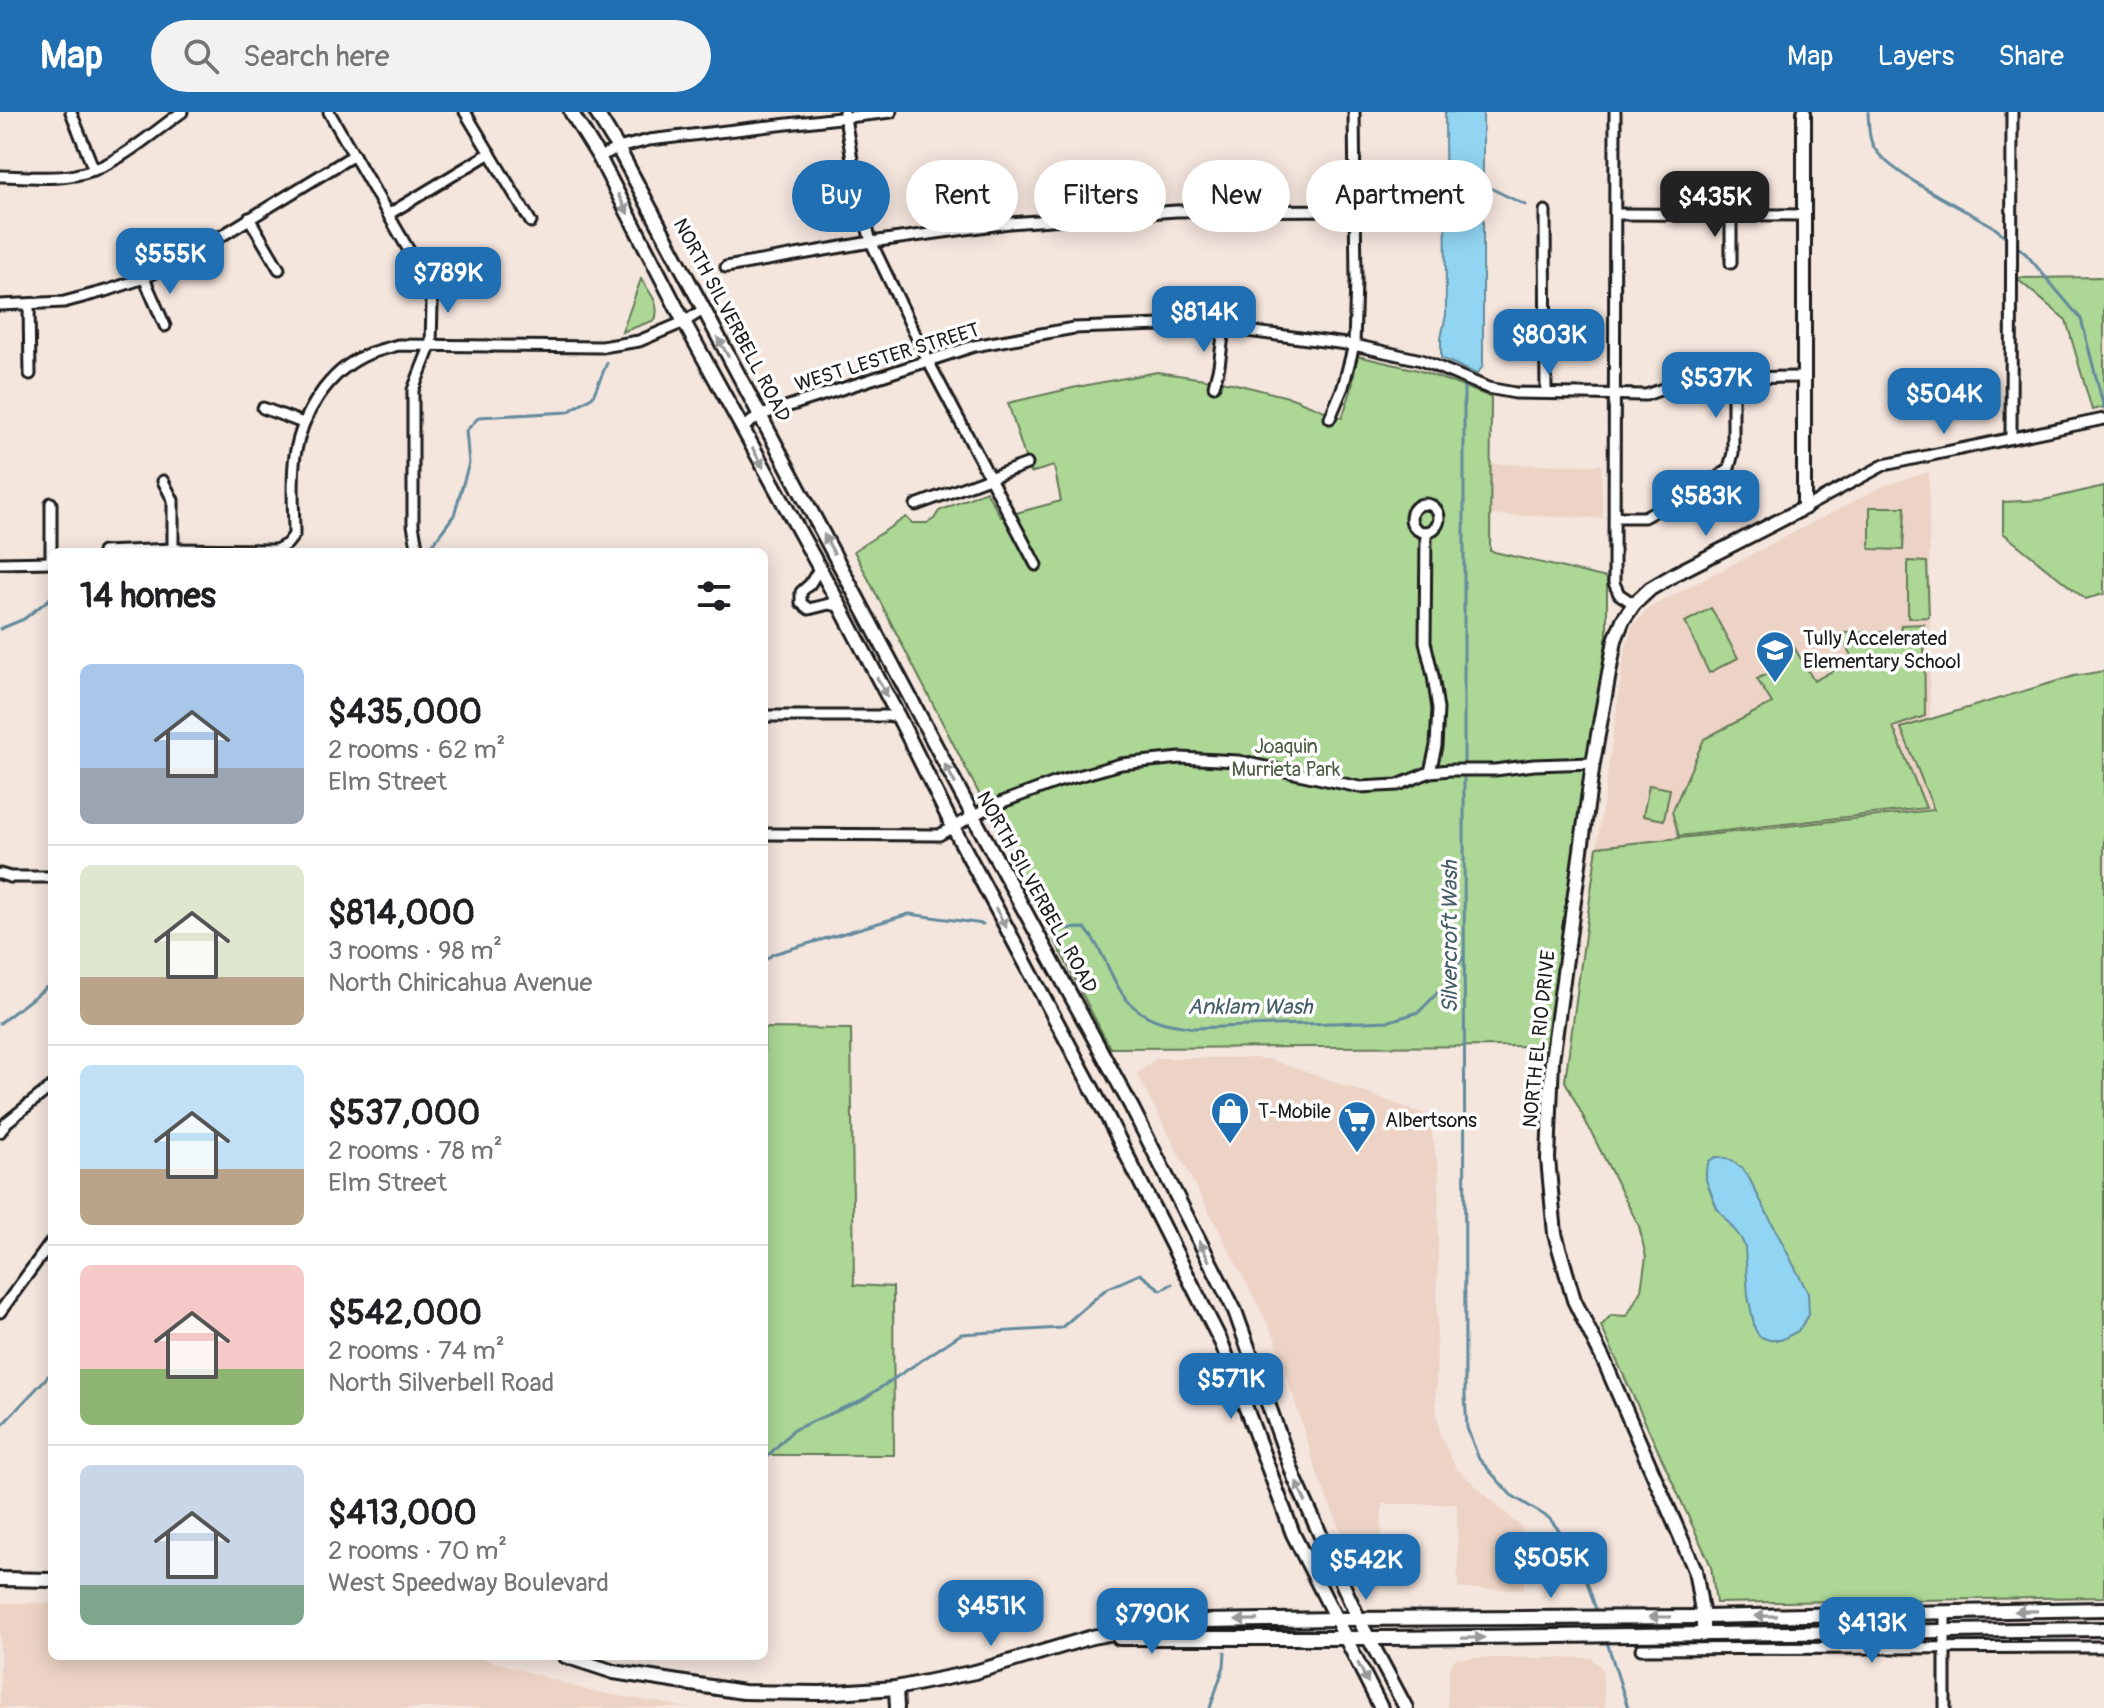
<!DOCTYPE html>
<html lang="en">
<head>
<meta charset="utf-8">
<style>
  :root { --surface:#fff; --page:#f2f2f2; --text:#202124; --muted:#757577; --line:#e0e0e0; --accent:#1f6fb2 }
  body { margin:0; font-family:Pangolin,sans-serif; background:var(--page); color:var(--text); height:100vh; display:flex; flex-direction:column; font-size:30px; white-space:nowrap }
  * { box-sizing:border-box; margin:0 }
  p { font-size:26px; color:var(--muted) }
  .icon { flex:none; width:44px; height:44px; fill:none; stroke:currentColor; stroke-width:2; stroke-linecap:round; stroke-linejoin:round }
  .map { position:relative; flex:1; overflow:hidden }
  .sheet { position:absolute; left:48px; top:436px; width:720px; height:1112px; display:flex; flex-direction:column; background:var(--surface); border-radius:12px; box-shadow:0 4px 20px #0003 }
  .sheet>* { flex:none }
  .hud { position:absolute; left:792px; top:48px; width:760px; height:72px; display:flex; gap:16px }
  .price { position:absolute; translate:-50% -68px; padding:0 18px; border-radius:16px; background:var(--accent); color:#fff; font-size:26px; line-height:52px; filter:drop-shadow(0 2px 4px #0008) }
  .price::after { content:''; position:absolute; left:50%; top:48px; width:24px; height:18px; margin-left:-12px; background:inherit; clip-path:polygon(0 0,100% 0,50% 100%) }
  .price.active { background:#222; color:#fff }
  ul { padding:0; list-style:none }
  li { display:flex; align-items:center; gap:24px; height:200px; padding:0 32px }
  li+li { border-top:2px solid var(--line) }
  li span { display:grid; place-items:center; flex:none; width:224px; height:160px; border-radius:12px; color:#555 }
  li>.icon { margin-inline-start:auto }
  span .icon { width:96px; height:96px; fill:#fffc; stroke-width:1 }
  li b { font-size:34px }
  h2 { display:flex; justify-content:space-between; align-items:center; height:96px; padding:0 32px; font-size:34px }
  .pill { padding:0 28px; border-radius:36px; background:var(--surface); box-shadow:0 4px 20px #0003; font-size:28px; line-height:72px }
  .pill.active { background:var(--accent); color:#fff }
  header { display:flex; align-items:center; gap:48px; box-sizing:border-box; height:112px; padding:0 40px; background:var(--accent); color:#fff }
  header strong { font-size:38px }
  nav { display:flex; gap:44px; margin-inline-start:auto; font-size:28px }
  .search { width:560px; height:72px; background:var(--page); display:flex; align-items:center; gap:20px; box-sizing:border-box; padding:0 28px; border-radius:44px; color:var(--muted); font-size:30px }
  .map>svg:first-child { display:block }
</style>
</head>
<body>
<header>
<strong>Map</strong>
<div class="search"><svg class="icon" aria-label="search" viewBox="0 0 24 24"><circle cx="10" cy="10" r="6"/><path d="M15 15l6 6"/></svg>Search here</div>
<nav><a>Map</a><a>Layers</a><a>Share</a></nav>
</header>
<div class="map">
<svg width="2104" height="1596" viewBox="0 0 2104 1596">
  <rect width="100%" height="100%" fill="#f4e5dd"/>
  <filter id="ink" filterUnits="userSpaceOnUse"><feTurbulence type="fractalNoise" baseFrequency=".0125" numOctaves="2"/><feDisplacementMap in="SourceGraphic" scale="16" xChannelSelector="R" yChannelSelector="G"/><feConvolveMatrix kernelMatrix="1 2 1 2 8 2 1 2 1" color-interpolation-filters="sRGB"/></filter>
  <g filter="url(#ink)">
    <g fill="#ecd3c5">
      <path d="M1490,352l111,1 2,53 -114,-3z"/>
      <path d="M1929,360l1,247 -29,9 34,82 -338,37 28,-197 7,-23 17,-19 234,-122z"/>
      <path d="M1156,946h101l15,2 156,55 11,54 -3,237 4,29 16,33 65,59 3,62h-66l-1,-85h-75l-2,77 -10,10 -15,-25 -36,-87 -44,-141 -138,-264z"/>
      <path d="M0,1491h52v53h423l115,35 100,17h-690z"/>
      <path d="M1456,1546h136l10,11 3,39h-158l2,-35 1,-7z"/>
    </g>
    <g fill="#acd795" stroke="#647a58" stroke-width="2">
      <path d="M2104,165v130l-12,3 -26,-90 -50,-42z"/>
      <path d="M641,167c9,14 20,25 14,41l-33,12z"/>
      <path d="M1357,244l61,14 73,27 -1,154 117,27v57l-20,125 -41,286 -436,2 -256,-497 52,-34 6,6h15l7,-4 5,-8 47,-20 15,26 60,-16 -7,-35 -24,7 -22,-70 69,-16 80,-15 75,11 60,15 50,20 10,-30z"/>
      <path d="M2104,374v108l-19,5 -82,-66v-31l41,-2z"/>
      <path d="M1870,395h35l-2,43 -33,-1z"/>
      <path d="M1908,449l19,1 2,55 -21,1z"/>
      <path d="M1711,496l27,50 -29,15 -24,-51z"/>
      <path d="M1924,512l1,92 -32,11 33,81 -247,28 -7,-24 32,-73 68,-36 -15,-24 27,-14 -7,-12 17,-6 20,34 39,-21 -13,-27 60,-1 1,-7z"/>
      <path d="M2104,559v926l-388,6 -5,-37 -110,-240 10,-11 16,1 14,-26 5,-33 -7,-31 -74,-145 32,-234 337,-37 -33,-82 173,-52z"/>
      <path d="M1649,673l21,4 -6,31 -21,-4z"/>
      <path d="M764,916l87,1 3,256 39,2 1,168h-130z"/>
    </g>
    <g fill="#92d5f3" stroke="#638b9d" stroke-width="2">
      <path d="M1445,0h38v254l-6,8 -36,-16v-20l5,-23z"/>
      <path d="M1716,1045c15,-1 25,10 33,21l59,115 1,22 -11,16 -17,9h-12l-10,-4 -4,-7 -7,-33 -3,-49 -4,-9 -24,-30 -11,-28v-10l3,-9z"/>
    </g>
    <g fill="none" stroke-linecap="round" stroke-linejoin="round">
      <g stroke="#638b9d" stroke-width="3">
        <path d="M1868,0c1,12 0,27 7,37 16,25 88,60 116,76l14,11"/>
        <path d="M1482,72l43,21"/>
        <path d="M2019,136l7,6 55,65 23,89"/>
        <path d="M1464,270v384"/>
        <path d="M427,440l27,-37 15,-52 -3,-32 13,-14 89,-5 25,-16 14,-33"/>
        <path d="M0,517l24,-10 28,-22"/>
        <path d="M1464,662l1,622 2,32 12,31 32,36 38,23 29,36 19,59"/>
        <path d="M1054,817l31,-1c30,35 26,79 77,94 10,3 21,4 31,6l197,-7 29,-9 26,-27 19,-29"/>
        <path d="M764,849l9,-7 136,-40 74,10"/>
        <path d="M0,911l52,-40"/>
        <path d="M0,1318l3,-6 49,-52"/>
        <path d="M764,1348l29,-30 69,-30 99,-66 100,-6 45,-39 34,-15 21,16 11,-6"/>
        <path d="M1606,1527l22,69"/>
        <path d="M1210,1596l14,-42 1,-14"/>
      </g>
      <g stroke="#1c1c1c" stroke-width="15">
        <g id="street">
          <path d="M71,0l23,58"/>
          <path d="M329,0l97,168 6,25 -1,39 -18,46v135l5,27"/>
          <path d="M465,0l66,110"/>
          <path d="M844,0l12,71 15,59 57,119 108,204"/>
          <path d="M1615,0l-1,471 5,11 15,10"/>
          <path d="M599,45l19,-9 31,-8 242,-28"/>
          <path d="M0,64c24,0 51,4 75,-1 38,-6 76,-41 107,-63"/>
          <path d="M1545,99l1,182"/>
          <path d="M389,102l101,-61"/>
          <path d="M1615,102l190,1"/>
          <path d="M1731,103v48"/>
          <path d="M249,106l30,51"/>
          <path d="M726,155l145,-25 138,-19 167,-12 179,-1"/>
          <path d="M144,166l21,48"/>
          <path d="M0,193l64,-3 45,-12 35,-12 48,-24 162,-99"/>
          <path d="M29,193l1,69"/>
          <path d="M1214,274l5,-20 5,-38"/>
          <path d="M263,296l40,15"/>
          <path d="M1330,306l13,-31 11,-42 2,-65 -2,-168"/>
          <path d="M742,316l19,-13 213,-69 100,-18 87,-3 63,3 130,17 67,15 67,28 27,5 131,2 47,-17 111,-1"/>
          <path d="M2011,326l1,-326"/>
          <path d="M163,369l10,19v49"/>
          <circle cx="1425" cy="406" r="14"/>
          <path d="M916,393l111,-41"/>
          <path d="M1804,396l80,-43 220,-46"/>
          <path d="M1615,405h29l76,-41 9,-8 4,-15v-74"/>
          <path d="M1426,420l-1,110 8,34 5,33 -2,37 -6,26"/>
          <path d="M103,440l70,-3 103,1 11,-6 7,-9c0,-26 -3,-54 1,-80 7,-41 33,-84 73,-101 10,-4 20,-6 30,-9l204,2 37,-6 45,-19 19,-12"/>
          <path d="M51,450v-59"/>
          <path d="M0,451l52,-1"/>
          <path d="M819,457l-9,15 -9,8v11l8,6 20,-5 10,2"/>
          <path d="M764,604h134"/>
          <path d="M764,722l175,1 50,-28 68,-25 64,-18 59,-6 58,3 121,26 39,-2 32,-13 20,-2h45l39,-5 59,-2"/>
          <path d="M0,762l10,3h42"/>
          <path d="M0,1020l7,-10 45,-36"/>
          <path d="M0,1200l52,-71"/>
          <path d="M1945,1501v95"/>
          <path d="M1641,1537l463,-2"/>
        </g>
      </g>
      <g stroke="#1c1c1c" stroke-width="18">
        <g id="secondary">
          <path d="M571,0l28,45 85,165 147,267 67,127 55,111 156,293 113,224 71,190 88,174"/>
          <path d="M596,0l22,36 355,668 158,290 46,91 58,114 60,168 64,141 47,88"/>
          <path d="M0,1467l52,1"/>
          <path d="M1703,1523v-18l-8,-47 -90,-207 -31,-63 -19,-66 -7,-75 4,-99 41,-297 22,-123 8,-20 11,-16 16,-15 27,-16 127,-65v-396"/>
          <path d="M1119,1526h269l716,-9"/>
          <path d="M565,1544l49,16 129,20 78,1 75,-5 79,-16 117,-35 58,-11 55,-5 130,-2 368,-2 401,-8"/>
          <path d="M896,1576l1,20"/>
        </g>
      </g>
      <use href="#street" stroke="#fff" stroke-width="9"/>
      <use href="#secondary" stroke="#fff" stroke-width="12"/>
    </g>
    <defs><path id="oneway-solid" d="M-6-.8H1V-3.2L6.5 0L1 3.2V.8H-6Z" transform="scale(2)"/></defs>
    <g fill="#999">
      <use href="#oneway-solid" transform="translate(623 92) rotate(63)"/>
      <use href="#oneway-solid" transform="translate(723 235) rotate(-119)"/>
      <use href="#oneway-solid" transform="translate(758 346) rotate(61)"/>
      <use href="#oneway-solid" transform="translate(829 432) rotate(-118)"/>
      <use href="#oneway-solid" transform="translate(882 575) rotate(62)"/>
      <use href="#oneway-solid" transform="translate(950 662) rotate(-118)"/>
      <use href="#oneway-solid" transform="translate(1001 806) rotate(61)"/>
      <use href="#oneway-solid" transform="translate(1204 1139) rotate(-117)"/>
      <use href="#oneway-solid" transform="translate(1301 1380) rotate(-115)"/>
      <use href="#oneway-solid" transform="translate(2026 1499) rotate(179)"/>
      <use href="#oneway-solid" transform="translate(1766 1504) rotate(179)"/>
      <use href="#oneway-solid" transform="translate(1660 1505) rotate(180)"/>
      <use href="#oneway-solid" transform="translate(1247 1508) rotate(179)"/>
      <use href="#oneway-solid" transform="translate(1473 1526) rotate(-1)"/>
      <use href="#oneway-solid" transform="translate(1363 1561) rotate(63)"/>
    </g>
  </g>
  <defs>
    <g id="school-pin" transform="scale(2)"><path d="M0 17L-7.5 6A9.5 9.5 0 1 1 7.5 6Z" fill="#1f6fb2" stroke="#fff"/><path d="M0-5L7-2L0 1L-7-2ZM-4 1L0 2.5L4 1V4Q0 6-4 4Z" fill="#fff"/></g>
    <g id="shop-pin" transform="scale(2)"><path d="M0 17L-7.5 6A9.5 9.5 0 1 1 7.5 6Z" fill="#1f6fb2" stroke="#fff"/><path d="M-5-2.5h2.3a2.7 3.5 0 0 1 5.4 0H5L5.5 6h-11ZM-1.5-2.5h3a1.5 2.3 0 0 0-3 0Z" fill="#fff"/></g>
    <g id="supermarket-pin" transform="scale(2)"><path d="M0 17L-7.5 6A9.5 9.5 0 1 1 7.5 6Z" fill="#1f6fb2" stroke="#fff"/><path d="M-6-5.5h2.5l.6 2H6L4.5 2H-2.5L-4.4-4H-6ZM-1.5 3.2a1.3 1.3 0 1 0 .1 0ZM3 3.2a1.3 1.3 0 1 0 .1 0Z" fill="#fff"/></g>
  </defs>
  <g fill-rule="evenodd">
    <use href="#school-pin" x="1775" y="538"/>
    <use href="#shop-pin" x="1230" y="999"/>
    <use href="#supermarket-pin" x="1357" y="1008"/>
  </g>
  <g text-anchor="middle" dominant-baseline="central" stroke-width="7" stroke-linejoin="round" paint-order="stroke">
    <g font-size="20" fill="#1c1c1c" stroke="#fff">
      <text transform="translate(732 208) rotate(62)">NORTH SILVERBELL ROAD</text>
      <text transform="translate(887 245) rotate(-17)">WEST LESTER STREET</text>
      <text transform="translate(1037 780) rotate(61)">NORTH SILVERBELL ROAD</text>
      <text transform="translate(1539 927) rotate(-84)">NORTH EL RIO DRIVE</text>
    </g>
    <g font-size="20" fill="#1c1c1c" stroke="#fff" text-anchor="start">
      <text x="1803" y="526">Tully Accelerated<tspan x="1803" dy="23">Elementary School</tspan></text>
      <text x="1258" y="999">T-Mobile</text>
      <text x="1385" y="1008">Albertsons</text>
    </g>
    <g font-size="20" fill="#4e5d46" stroke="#fff">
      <text x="1286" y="634">Joaquin<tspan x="1286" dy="23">Murrieta Park</tspan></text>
    </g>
    <g font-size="22" font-style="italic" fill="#455d67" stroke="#fff">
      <text transform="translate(1450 825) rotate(-90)">Silvercroft Wash</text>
      <text x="1250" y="895">Anklam Wash</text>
    </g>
  </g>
</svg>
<b class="price active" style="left:1715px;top:127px">$435K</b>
<b class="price" style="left:170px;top:184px">$555K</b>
<b class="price" style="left:448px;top:203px">$789K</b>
<b class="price" style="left:1204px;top:242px">$814K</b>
<b class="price" style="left:1549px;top:265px">$803K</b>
<b class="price" style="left:1716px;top:308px">$537K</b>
<b class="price" style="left:1944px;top:324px">$504K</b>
<b class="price" style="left:1706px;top:426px">$583K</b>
<b class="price" style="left:1231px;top:1309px">$571K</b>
<b class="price" style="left:1551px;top:1488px">$505K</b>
<b class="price" style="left:1366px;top:1490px">$542K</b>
<b class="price" style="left:991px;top:1536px">$451K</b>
<b class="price" style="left:1152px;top:1544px">$790K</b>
<b class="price" style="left:1872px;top:1553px">$413K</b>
<div class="hud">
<a class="pill active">Buy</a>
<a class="pill">Rent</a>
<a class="pill">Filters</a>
<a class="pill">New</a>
<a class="pill">Apartment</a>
</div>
<section class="sheet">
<h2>14 homes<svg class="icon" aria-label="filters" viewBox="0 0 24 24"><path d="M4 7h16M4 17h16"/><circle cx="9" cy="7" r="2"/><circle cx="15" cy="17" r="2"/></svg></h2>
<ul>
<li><span style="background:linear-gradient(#a9c7e8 65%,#9aa5b1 0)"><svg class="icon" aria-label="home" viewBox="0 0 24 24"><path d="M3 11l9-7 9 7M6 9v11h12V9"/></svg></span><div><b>$435,000</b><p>2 rooms · 62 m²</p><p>Elm Street</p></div></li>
<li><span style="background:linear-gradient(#dfe7d0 70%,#b9a48a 0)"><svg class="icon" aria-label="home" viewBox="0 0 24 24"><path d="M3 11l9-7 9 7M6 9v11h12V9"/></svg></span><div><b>$814,000</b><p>3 rooms · 98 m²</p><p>North Chiricahua Avenue</p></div></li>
<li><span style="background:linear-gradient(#bfe0f5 65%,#b9a48a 0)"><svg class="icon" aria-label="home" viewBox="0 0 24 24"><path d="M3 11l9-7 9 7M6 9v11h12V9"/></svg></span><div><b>$537,000</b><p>2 rooms · 78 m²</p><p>Elm Street</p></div></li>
<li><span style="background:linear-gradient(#f6c9c9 65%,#8fb573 0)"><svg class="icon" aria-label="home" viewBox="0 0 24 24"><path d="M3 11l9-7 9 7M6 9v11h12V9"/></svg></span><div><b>$542,000</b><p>2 rooms · 74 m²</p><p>North Silverbell Road</p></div></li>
<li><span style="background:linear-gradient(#c9d6e8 75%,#7fa58c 0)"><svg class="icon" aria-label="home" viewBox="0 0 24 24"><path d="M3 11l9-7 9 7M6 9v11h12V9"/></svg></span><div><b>$413,000</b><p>2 rooms · 70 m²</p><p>West Speedway Boulevard</p></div></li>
</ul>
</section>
</div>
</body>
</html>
